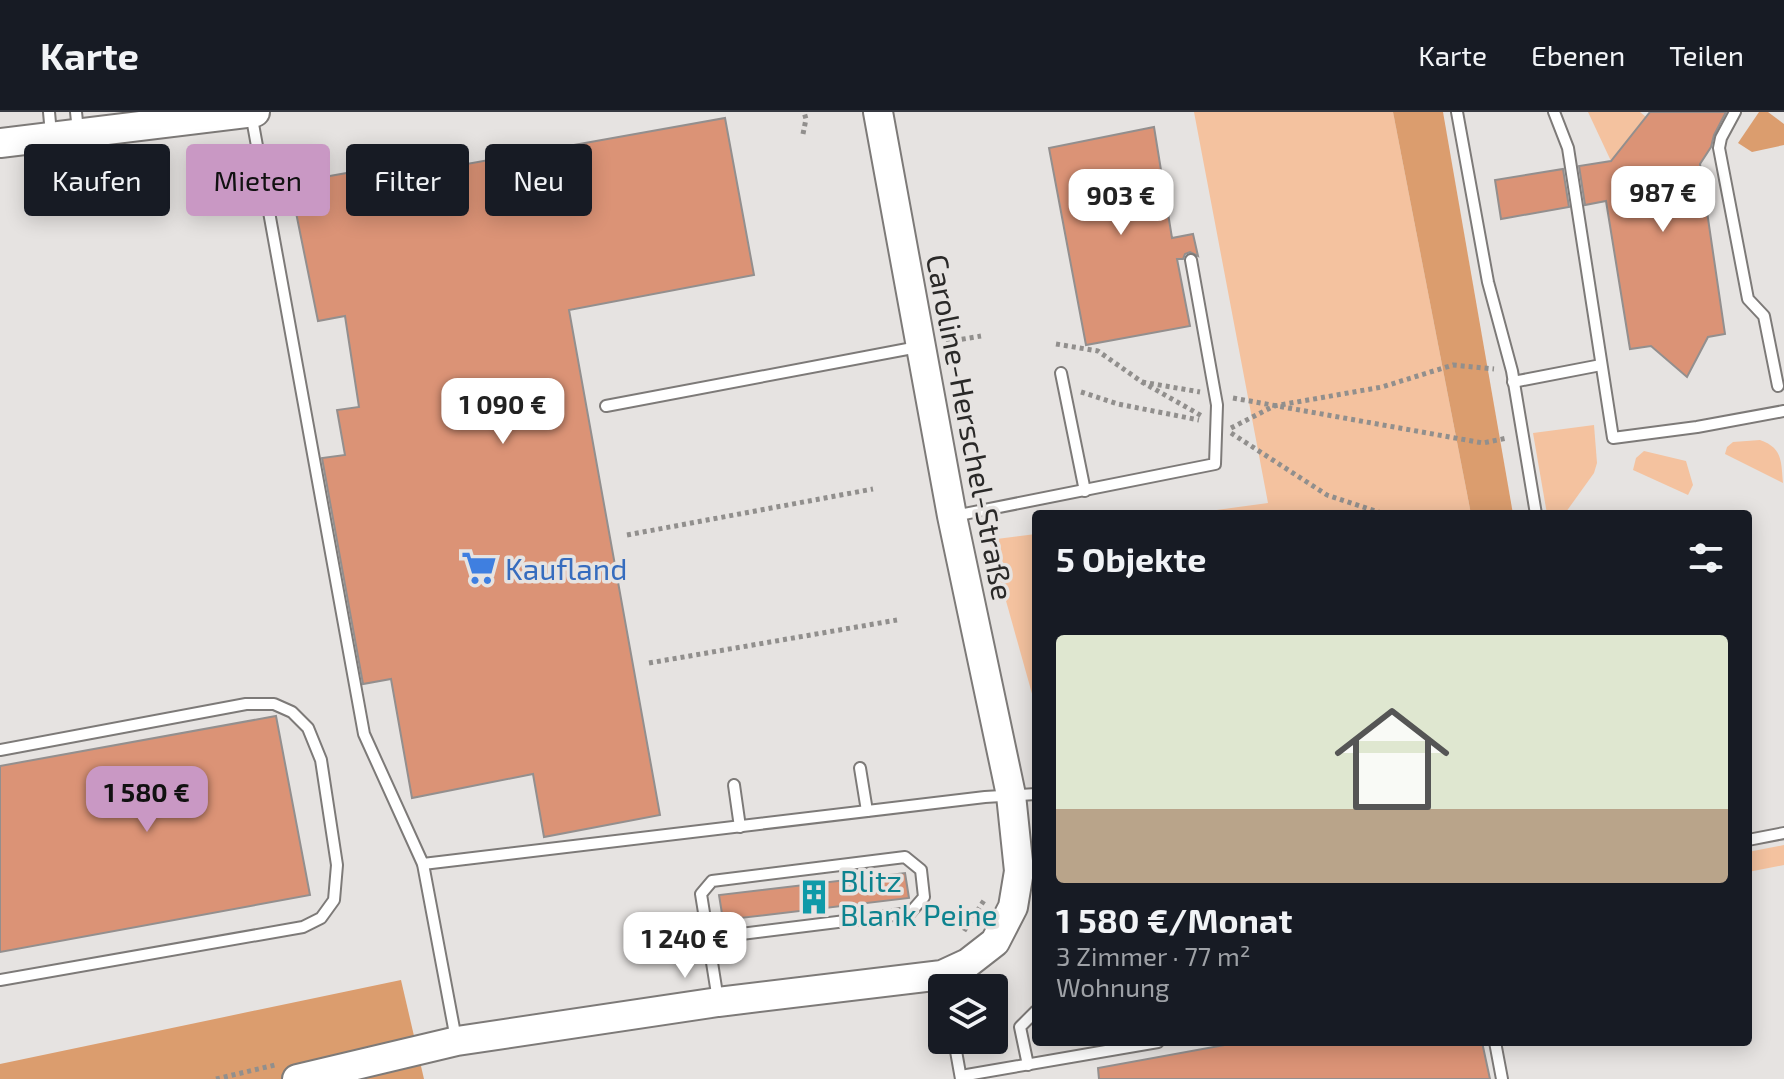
<!DOCTYPE html>
<html lang="de">
<head>
<meta charset="utf-8">
<style>
  :root { --surface:#171b24; --page:#20242c; --text:#f1f3f6; --muted:#9ea1a6; --line:#363941; --accent:#c998c4 }
  body { margin:0; font-family:"Exo 2",sans-serif; background:var(--page); color:var(--text); height:100vh; display:flex; flex-direction:column; font-size:30px; white-space:nowrap }
  * { box-sizing:border-box; margin:0 }
  p { font-size:26px; color:var(--muted) }
  .icon { flex:none; width:44px; height:44px; fill:none; stroke:currentColor; stroke-width:2; stroke-linecap:round; stroke-linejoin:round }
  .map { position:relative; flex:1; overflow:hidden }
  .drawer { position:absolute; left:1032px; top:398px; width:720px; height:536px; display:flex; flex-direction:column; background:var(--surface); border-radius:8px; box-shadow:0 4px 20px #0003 }
  .drawer>* { flex:none }
  .hud { position:absolute; left:24px; top:32px; width:760px; height:72px; display:flex; gap:16px }
  .fabs { position:absolute; left:928px; top:862px; display:grid; gap:16px }
  .fabs a { display:grid; place-items:center; width:80px; height:80px; border-radius:8px; background:var(--surface); box-shadow:0 4px 20px #0003; font-size:40px }
  .price { position:absolute; translate:-50% -68px; padding:0 18px; border-radius:16px; background:#fff; color:#222; font-size:26px; line-height:52px; filter:drop-shadow(0 2px 4px #0008) }
  .price::after { content:''; position:absolute; left:50%; top:48px; width:24px; height:18px; margin-left:-12px; background:inherit; clip-path:polygon(0 0,100% 0,50% 100%) }
  .price.current { background:var(--accent); color:#111 }
  ul { padding:0; list-style:none }
  li { display:grid; align-content:center; gap:16px; height:424px; padding:0 24px }
  li span { display:grid; place-items:center; height:248px; border-radius:8px; color:#555 }
  li>.icon { margin-inline-start:auto }
  span .icon { width:144px; height:144px; fill:#fffc; stroke-width:1 }
  li b { font-size:34px }
  h2 { display:flex; justify-content:space-between; align-items:center; height:96px; padding:0 24px; font-size:34px }
  .chip { padding:0 28px; border-radius:8px; background:var(--surface); box-shadow:0 4px 20px #0003; font-size:28px; line-height:72px }
  .chip.current { background:var(--accent); color:#111 }
  header { display:flex; align-items:center; gap:48px; box-sizing:border-box; height:112px; padding:0 40px; background:var(--surface); border-bottom:2px solid var(--line) }
  header strong { font-size:38px }
  nav { display:flex; gap:44px; margin-inline-start:auto; font-size:28px }
  .map>svg:first-child { display:block }
</style>
</head>
<body>
<header>
<strong>Karte</strong>
<nav><a>Karte</a><a>Ebenen</a><a>Teilen</a></nav>
</header>
<div class="map">
<svg width="1784" height="967" viewBox="0 0 1784 967">
  <rect width="100%" height="100%" fill="#e6e3e1"/>
  <g fill="#f4c29f">
    <path d="M1194,0h199l78,402h-284l81,-11z"/>
    <path d="M1588,0h52l6,5 -35,44z"/>
    <path d="M1594,313l3,38 -3,10 -28,39 -19,2 -14,-81z"/>
    <path d="M1760,328c23,8 21,22 23,43l-58,-29 2,-7 6,-5z"/>
    <path d="M1644,339l42,10 7,24 -5,10 -55,-25 3,-12z"/>
    <path d="M1036,422v174l-47,-168z"/>
    <path d="M1784,733v20l-36,7v-20z"/>
  </g>
  <g fill="#db9d6e">
    <path d="M1393,0h50l70,402h-42z"/>
    <path d="M1759,0h9l16,12v21l-32,7 -14,-9z"/>
    <path d="M401,868l23,99h-424v-15z"/>
  </g>
  <g fill="#db9376" stroke="#938f8e" stroke-width="2">
    <path d="M1650,0h76l-12,23 -3,12 -11,17 25,170 -17,3 -21,40 -36,-31 -21,3 -24,-148 -21,4 -6,-39 32,-5z"/>
    <path d="M725,6l29,157 -185,35 91,505 -116,22 -11,-63 -121,24 -21,-119 -28,5 -41,-226 23,-3 -8,-45 22,-3 -14,-91 -27,5 -28,-138 85,-15 2,12z"/>
    <path d="M1154,15l18,111 21,-4 5,22 -8,-4 -5,2 -2,5h-6l13,67 -104,19 -37,-197z"/>
    <path d="M1563,57l6,38 -68,12 -6,-39z"/>
    <path d="M276,604l34,179 -310,57v-186z"/>
    <path d="M905,761l4,25 -186,22 -4,-25z"/>
    <path d="M1241,930h241l8,37h-391l-1,-11z"/>
  </g>
  <g fill="none" stroke-linecap="round" stroke-linejoin="round">
    <g stroke="#7d7a78" stroke-width="14">
      <g id="lane">
        <path d="M49,0l2,22"/>
        <path d="M76,0l2,19"/>
        <path d="M1457,0l31,170 24,89 24,143"/>
        <path d="M1554,0l14,36 45,290 84,-11 87,-16"/>
        <path d="M1735,0l-14,26 -2,10 29,151 16,17 14,70"/>
        <path d="M251,1l113,621 59,130 33,175"/>
        <path d="M1061,261l24,118"/>
        <path d="M1513,270l88,-17"/>
        <path d="M606,294l312,-59"/>
        <path d="M954,404l261,-52 2,-59 -26,-145"/>
        <path d="M0,638l246,-46h28l18,8 16,16 13,32 16,105 -3,35 -13,18 -18,9 -303,53"/>
        <path d="M860,656l7,43"/>
        <path d="M734,673l6,42"/>
        <path d="M1748,728l36,-7"/>
        <path d="M423,752l562,-67 51,-3"/>
        <path d="M709,826l201,-25 14,-16 -3,-27 -16,-13 -193,24 -11,13 17,106"/>
        <path d="M954,928l7,39"/>
        <path d="M1495,930l7,37"/>
        <path d="M1028,953l-8,-38 16,-16"/>
        <path d="M961,964l197,-34"/>
      </g>
    </g>
    <g stroke="#7d7a78" stroke-width="32">
      <g id="secondary">
        <path d="M0,31l255,-31"/>
        <path d="M297,967l160,-38 261,-39 224,-27 26,-12 27,-21 18,-35 6,-36 -8,-76 -59,-279 -74,-404"/>
      </g>
    </g>
    <g stroke="#918f8d" stroke-width="5" stroke-dasharray="4 4" stroke-linecap="butt">
      <path d="M803,22l3,-15 -2,-7"/>
      <path d="M946,230l35,-6"/>
      <path d="M1056,232l42,7 44,31 60,34"/>
      <path d="M1142,270l58,10"/>
      <path d="M1081,280l37,12 81,16"/>
      <path d="M1233,286l250,45 24,-5"/>
      <path d="M1231,316l43,-22 108,-19 71,-22 41,4"/>
      <path d="M1231,321l96,62 57,19"/>
      <path d="M627,423l246,-46"/>
      <path d="M649,551l248,-43"/>
      <path d="M964,819l21,-32"/>
      <path d="M216,967l59,-14"/>
    </g>
    <use href="#lane" stroke="#fff" stroke-width="10"/>
    <use href="#secondary" stroke="#fff" stroke-width="28"/>
  </g>
  <defs>
    <g id="supermarket-bare" transform="scale(2.76)"><path d="M-6-5.5h2.5l.6 2H6L4.5 2H-2.5L-4.4-4H-6ZM-1.5 3.2a1.3 1.3 0 1 0 .1 0ZM3 3.2a1.3 1.3 0 1 0 .1 0Z" fill="#3f7fe0" stroke="#e6e3e1" stroke-width="2.5" paint-order="stroke"/></g>
    <g id="building-bare" transform="scale(2.76)"><path d="M-4-6H4V6H1V3H-1V6H-4ZM-2.5-4.3h1.7v1.8h-1.7ZM.8-4.3h1.7v1.8H.8ZM-2.5-1h1.7V.8h-1.7ZM.8-1h1.7V.8H.8Z" fill="#0f9aa8" stroke="#e6e3e1" stroke-width="2.5" paint-order="stroke"/></g>
  </defs>
  <g fill-rule="evenodd">
    <use href="#supermarket-bare" x="479" y="456"/>
    <use href="#building-bare" x="814" y="785"/>
  </g>
  <g text-anchor="middle" dominant-baseline="central" stroke-width="7" stroke-linejoin="round" paint-order="stroke">
    <g font-size="30" fill="#2a2928" stroke="#e6e3e1">
      <text transform="translate(971 315) rotate(79)">Caroline-Herschel-Straße</text>
    </g>
    <g font-size="30" fill="#366cbe" stroke="#e6e3e1" text-anchor="start">
      <text x="505" y="456">Kaufland</text>
    </g>
    <g font-size="30" fill="#0d838f" stroke="#e6e3e1" text-anchor="start">
      <text x="840" y="768">Blitz<tspan x="840" dy="34">Blank Peine</tspan></text>
    </g>
  </g>
</svg>
<div class="fabs">
<a><svg class="icon" aria-label="layers" viewBox="0 0 24 24"><path d="M12 4l9 5-9 5-9-5zM3 14l9 5 9-5"/></svg></a>
</div>
<b class="price" style="left:1663px;top:122px">987 €</b>
<b class="price" style="left:1121px;top:125px">903 €</b>
<b class="price" style="left:503px;top:334px">1 090 €</b>
<b class="price current" style="left:147px;top:722px">1 580 €</b>
<b class="price" style="left:685px;top:868px">1 240 €</b>
<div class="hud">
<a class="chip">Kaufen</a>
<a class="chip current">Mieten</a>
<a class="chip">Filter</a>
<a class="chip">Neu</a>
</div>
<section class="drawer">
<h2>5 Objekte<svg class="icon" aria-label="filters" viewBox="0 0 24 24"><path d="M4 7h16M4 17h16"/><circle cx="9" cy="7" r="2"/><circle cx="15" cy="17" r="2"/></svg></h2>
<ul>
<li><span style="background:linear-gradient(#dfe7d0 70%,#b9a48a 0)"><svg class="icon" aria-label="home" viewBox="0 0 24 24"><path d="M3 11l9-7 9 7M6 9v11h12V9"/></svg></span><div><b>1 580 €/Monat</b><p>3 Zimmer · 77 m²</p><p>Wohnung</p></div></li>
</ul>
</section>
</div>
</body>
</html>
